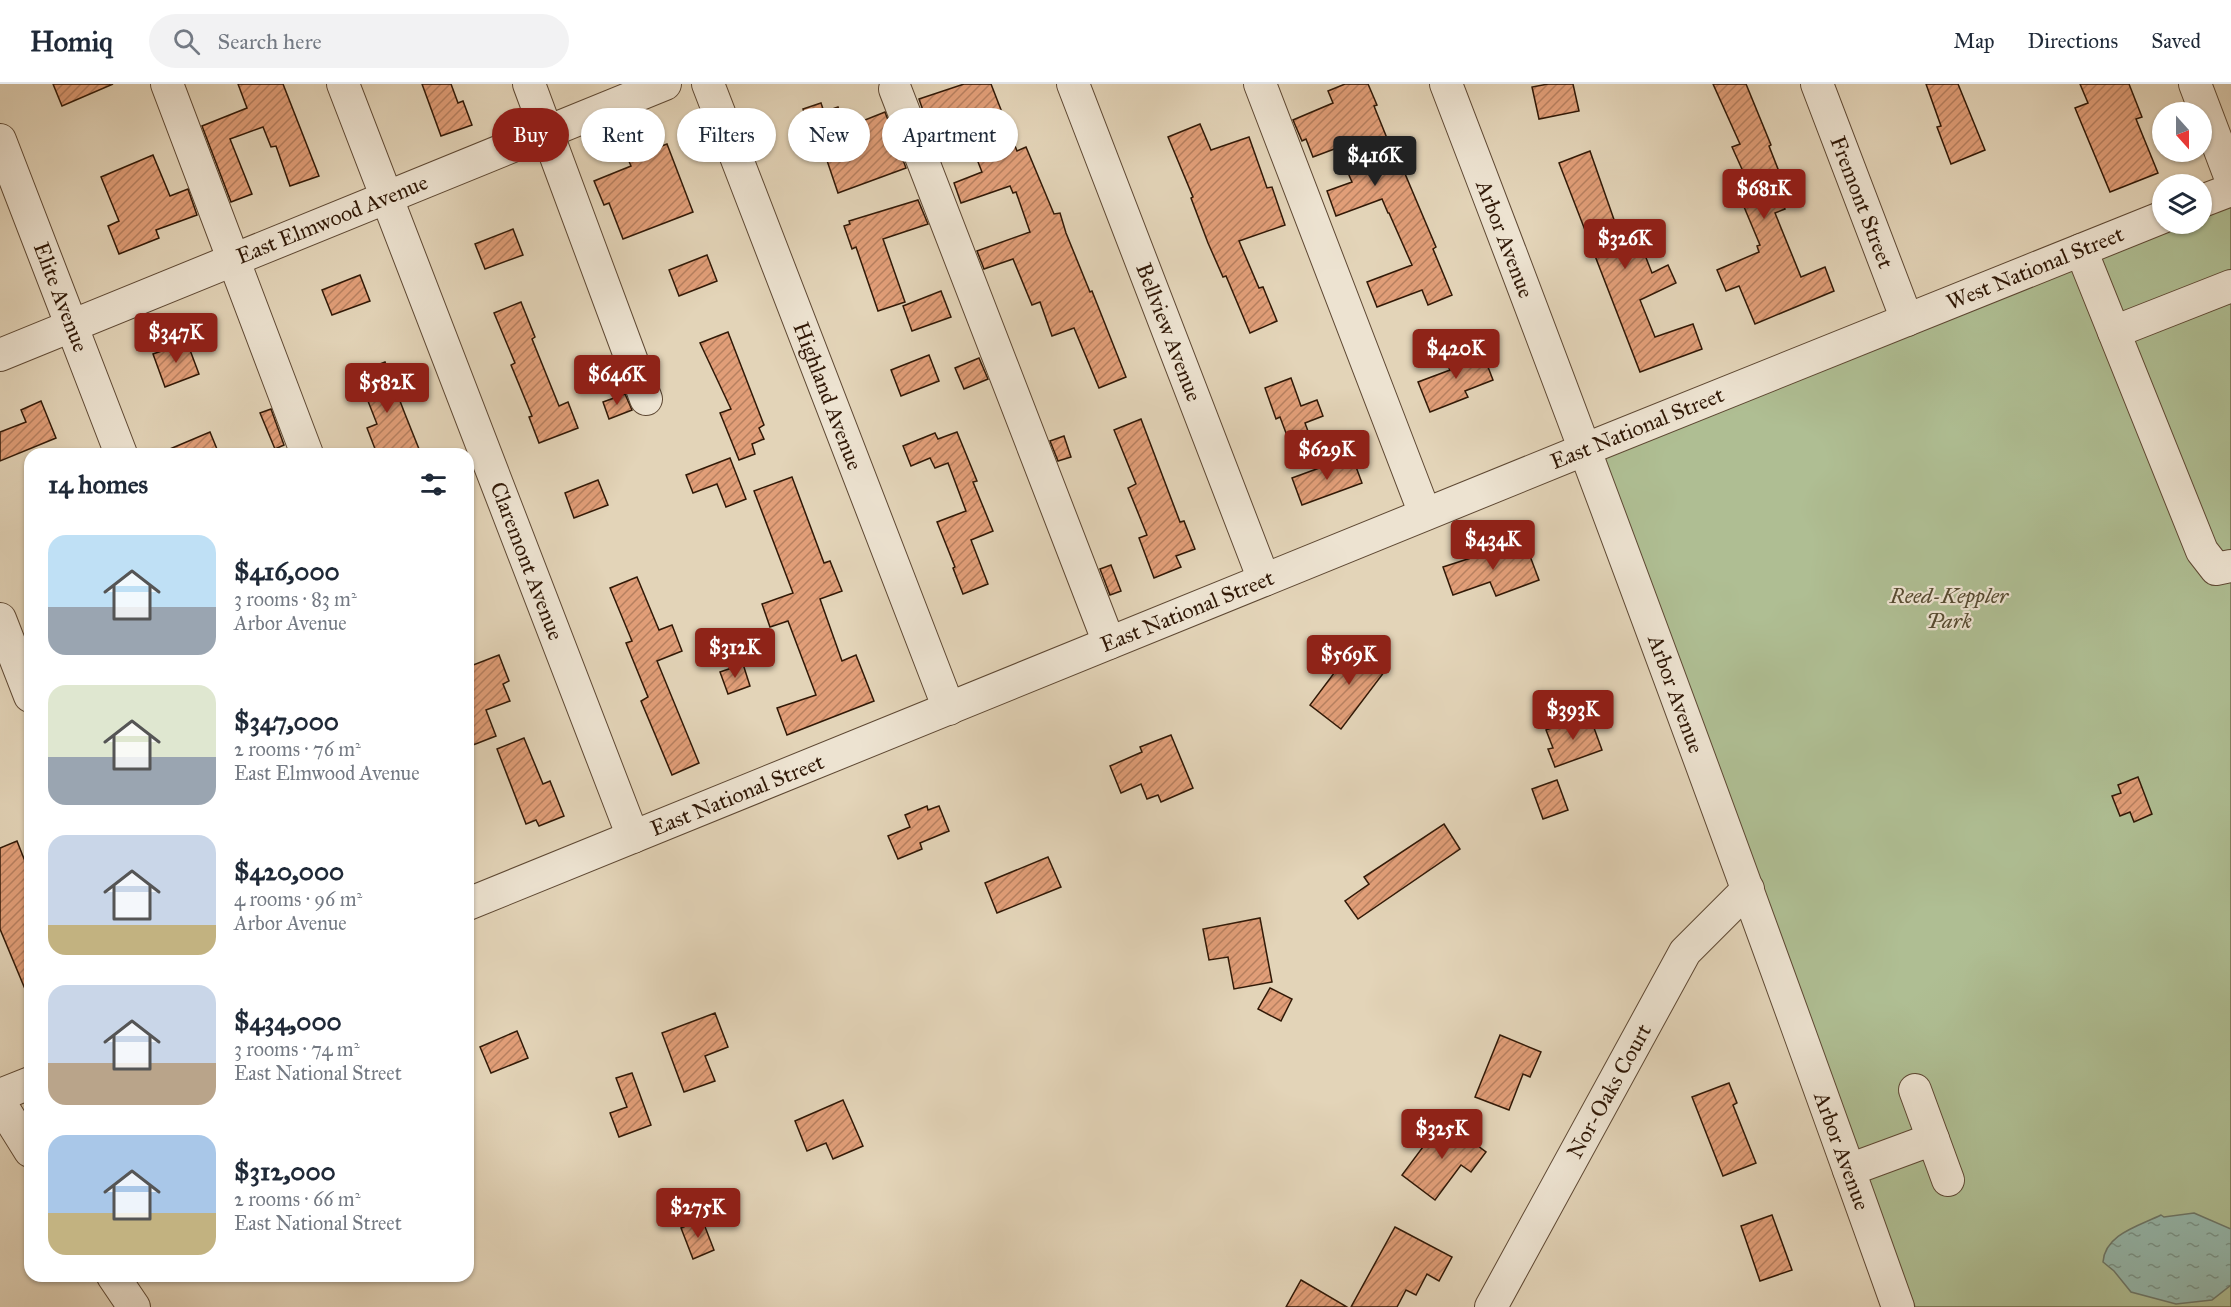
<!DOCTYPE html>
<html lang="en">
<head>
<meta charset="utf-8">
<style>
  :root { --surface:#fff; --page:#f2f2f3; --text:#1f2937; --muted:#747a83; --line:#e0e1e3; --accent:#8f2418 }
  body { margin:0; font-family:"IM FELL Great Primer",serif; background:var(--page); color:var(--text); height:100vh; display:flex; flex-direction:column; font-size:22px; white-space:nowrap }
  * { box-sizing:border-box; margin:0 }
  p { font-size:20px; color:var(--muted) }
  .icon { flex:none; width:33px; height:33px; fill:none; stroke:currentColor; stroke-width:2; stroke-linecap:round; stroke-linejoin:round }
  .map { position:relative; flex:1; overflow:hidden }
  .sheet { position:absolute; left:24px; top:364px; width:450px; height:834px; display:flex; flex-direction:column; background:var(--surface); border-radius:18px; box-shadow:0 2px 4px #0004 }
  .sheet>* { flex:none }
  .guide { position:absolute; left:492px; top:24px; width:570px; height:54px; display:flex; gap:12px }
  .needle { width:39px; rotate:159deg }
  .buttons { position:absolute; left:2152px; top:18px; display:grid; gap:12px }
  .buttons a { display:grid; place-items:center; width:60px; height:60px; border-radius:50%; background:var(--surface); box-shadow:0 2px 4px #0004; font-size:30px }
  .price { position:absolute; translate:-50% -51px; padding:0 14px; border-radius:6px; background:var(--accent); color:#fff; font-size:20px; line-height:39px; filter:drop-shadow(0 2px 3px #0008) }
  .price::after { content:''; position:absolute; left:50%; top:36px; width:18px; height:14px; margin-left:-9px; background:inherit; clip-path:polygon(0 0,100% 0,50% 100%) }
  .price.selected { background:#222; color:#fff }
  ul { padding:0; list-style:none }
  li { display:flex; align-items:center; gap:18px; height:150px; padding:0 24px }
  li span { display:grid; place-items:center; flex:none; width:168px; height:120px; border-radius:18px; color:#555 }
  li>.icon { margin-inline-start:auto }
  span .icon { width:72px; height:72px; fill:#fffc; stroke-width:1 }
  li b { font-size:26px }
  h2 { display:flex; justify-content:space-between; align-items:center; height:72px; padding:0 24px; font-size:26px }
  .pill { padding:0 21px; border-radius:27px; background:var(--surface); box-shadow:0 2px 4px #0004; font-size:21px; line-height:54px }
  .pill.selected { background:var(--accent); color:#fff }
  header { display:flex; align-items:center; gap:36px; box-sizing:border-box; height:84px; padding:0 30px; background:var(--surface); border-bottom:2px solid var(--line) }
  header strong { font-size:28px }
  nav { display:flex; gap:33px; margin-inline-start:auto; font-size:21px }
  .search { width:420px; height:54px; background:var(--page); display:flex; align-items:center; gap:15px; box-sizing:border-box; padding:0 21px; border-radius:33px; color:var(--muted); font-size:22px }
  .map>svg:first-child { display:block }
</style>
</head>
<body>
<header>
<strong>Homiq</strong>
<div class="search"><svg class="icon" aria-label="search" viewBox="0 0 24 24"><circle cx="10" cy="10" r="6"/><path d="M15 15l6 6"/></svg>Search here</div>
<nav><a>Map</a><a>Directions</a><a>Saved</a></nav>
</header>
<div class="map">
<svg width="2231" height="1223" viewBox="0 0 2231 1223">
  <defs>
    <pattern id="water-ripples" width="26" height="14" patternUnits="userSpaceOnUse" patternTransform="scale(1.5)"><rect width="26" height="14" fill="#95b8ac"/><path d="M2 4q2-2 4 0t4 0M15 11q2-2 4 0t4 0" fill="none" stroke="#7a958a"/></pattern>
    <pattern id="building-hatch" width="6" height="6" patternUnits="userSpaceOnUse" patternTransform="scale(1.5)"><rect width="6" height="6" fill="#e19e78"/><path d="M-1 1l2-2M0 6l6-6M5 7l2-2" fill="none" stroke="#b78060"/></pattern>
  </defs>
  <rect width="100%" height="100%" fill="#e3d4b8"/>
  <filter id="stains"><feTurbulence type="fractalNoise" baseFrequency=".00333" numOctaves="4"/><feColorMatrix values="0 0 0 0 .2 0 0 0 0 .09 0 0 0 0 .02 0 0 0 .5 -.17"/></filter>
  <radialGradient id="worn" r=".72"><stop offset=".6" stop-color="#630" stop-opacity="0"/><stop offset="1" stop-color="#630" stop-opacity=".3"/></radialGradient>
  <path fill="#afbe93" stroke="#706c4d" stroke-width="1.5" d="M2231,106v1117h-316l-329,-858 577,-225h39v-23z"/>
  <path fill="url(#water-ripples)" stroke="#6d786a" stroke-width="1.5" d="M2194,1129l37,16v56l-19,15 -36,4 -45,-12 -17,-21 -11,-9c2,-28 36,-36 58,-47l3,2z"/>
  <g fill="url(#building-hatch)" stroke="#311907" stroke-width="1.5">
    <path d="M53,0h60l-51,22z"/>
    <path d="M238,0h45l36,92 -29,10 -14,-40 -5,1 -8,-20 -33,12 22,55 -21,8 -29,-76 45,-18z"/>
    <path d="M422,0h29l7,19 5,-2 9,24 -31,11z"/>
    <path d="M964,0h27l26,67 9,-4 28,67 6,-1 6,20 24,59 2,-1 34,86 -27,11 -25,-60 -22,8 -12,-34 -8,3 -19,-46 -29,10 -7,-18 53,-19 -14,-40 -3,1 -3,-7 -49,17 -7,-20 28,-11 -23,-58 -31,11 -9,-26z"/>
    <path d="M1345,0h23l9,21 -3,1 23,57 3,-1 36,85 -3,2 19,46 -24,10 -6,-15 -45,17 -10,-25 45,-17 -23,-52h-1l-6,-14 -46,17 -9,-25 25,-9 -15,-34 -24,9 -7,-18 -4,2 -9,-21 40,-17 -5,-12z"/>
    <path d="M1548,0h25l6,27 -40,8 -7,-32z"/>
    <path d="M1713,0h33l25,61 -2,1 16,41 -7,3 7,19 -10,4 26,64 24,-10 9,24 -79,33 -16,-38 -13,5 -9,-21 42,-18 -2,-6 3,-1 -26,-62 12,-5 -14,-31 8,-3z"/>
    <path d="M1926,0h32l27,66 -34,14 -14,-37 4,-1z"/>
    <path d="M2080,0h49l13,33 -6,2 22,54 -48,19 -35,-84 13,-5z"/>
    <path d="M821,19l3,9 14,-5 7,21 40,-16 21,56 -68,25 -23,-68 -6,2 -6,-18z"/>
    <path d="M1200,40l11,26 38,-13 18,51 5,-1 13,38 -46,16 20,47 4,-1 14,34 -27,12 -24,-57 -3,1 -15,-34 -17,-45 2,-1 -25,-60z"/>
    <path d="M667,60l26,68 -70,27 -14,-36 -5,2 -10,-24 37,-15 -3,-7z"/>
    <path d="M1590,67l35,100 16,-6 11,28 16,-8 8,18 -36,17 15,37 38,-13 9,25 -62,23 -81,-209z"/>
    <path d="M153,71l17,41 18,-7 9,26 -41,15 3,8 -40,16 -11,-28 11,-5 -18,-44z"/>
    <path d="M918,116l10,24 -45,15 22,63 -27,9 -22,-64 -4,2 -8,-23 6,-2 -1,-3z"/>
    <path d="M513,145l10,26 -38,14 -10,-25z"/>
    <path d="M707,171l10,26 -38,15 -10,-26z"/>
    <path d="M360,191l10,26 -38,14 -10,-25z"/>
    <path d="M941,207l10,26 -39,14 -9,-25z"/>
    <path d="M521,218l14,35 -3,2 27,67 9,-4 10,26 -39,15 -10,-26 3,-1 -21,-51 4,-2 -21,-50z"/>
    <path d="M728,248l36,93 -5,3 5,11 -12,5 3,10 -16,6 -19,-47 11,-4 -31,-66z"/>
    <path d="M187,258l12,32 -34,13 -12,-33z"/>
    <path d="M1480,262l13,34 -28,11 3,6 -38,15 -12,-30 32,-12 -5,-10z"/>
    <path d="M929,271l10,26 -38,15 -10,-26z"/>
    <path d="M979,274l9,21 -24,10 -9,-21z"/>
    <path d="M385,278l20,52 16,40h-44l-10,-26 10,-4 -20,-51z"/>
    <path d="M1291,294l10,28 16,-6 6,16 -18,7 4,11 -20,7 -9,-24 -4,2 -11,-31z"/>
    <path d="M625,310l7,16 -23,9 -6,-17z"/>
    <path d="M41,317l15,37 -56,23v-29l26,-10 -5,-12z"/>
    <path d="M271,325l13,36 -9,4 -15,-36z"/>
    <path d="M1141,335l39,103 4,-1 11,28 -19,7 5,11 -27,11 -15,-40 8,-3 -19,-47 8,-4 -22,-54z"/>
    <path d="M210,348l9,22h-61z"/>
    <path d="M957,348l20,49 -4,1 20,49 -22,9 17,44 -25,10 -10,-26 2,-1 -18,-45 29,-11 -18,-48 -13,5 -5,-10 -19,8 -8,-20 32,-13 3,6z"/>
    <path d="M1064,352l7,21 -13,4 -8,-20z"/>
    <path d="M1352,372l10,27 -60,22 -10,-27z"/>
    <path d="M730,374l16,41 -20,8 -9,-23 -24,9 -7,-18z"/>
    <path d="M792,393l32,86 6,-2 12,30 -22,8 22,62 14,-6 18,46 -87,34 -10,-27 39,-13 -28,-74 -18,6 -8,-23 31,-11 -39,-102z"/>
    <path d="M598,396l10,25 -34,13 -9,-25z"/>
    <path d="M1514,460l4,8 9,-4 12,32 -43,16 -6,-14 -37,13 -10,-28z"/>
    <path d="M1111,481l10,26 -11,4 -10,-26z"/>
    <path d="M637,493l22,53 13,-5 10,26 -25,10 42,102 -27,12 -31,-74 7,-4 -22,-54 6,-2 -22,-53z"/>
    <path d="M1356,560l32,23 -47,62 -31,-24z"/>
    <path d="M499,571l10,26 -6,3 7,17 -24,9 10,26 -23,9 -5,-13v-65z"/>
    <path d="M743,580l7,22 -22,8 -8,-22z"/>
    <path d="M1589,630l13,36 -47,17 -7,-18 5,-1 -7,-18z"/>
    <path d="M1171,651l22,53 -32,14 -3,-7 -11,4 -6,-15 -20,9 -11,-27 32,-14 -2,-5z"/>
    <path d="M524,654l19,46 7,-3 14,35 -25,10 -3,-6 -10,4 -29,-75z"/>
    <path d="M2138,693l14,37 -18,8 -4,-10 -10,4 -8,-20 9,-3 -3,-8z"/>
    <path d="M1557,696l11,30 -25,9 -11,-30z"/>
    <path d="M927,722l1,4 11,-4 10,25 -29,12 2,6 -24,10 -10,-23 22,-9 -5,-12z"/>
    <path d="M1444,740l16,25 -102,70 -13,-18 24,-17 -5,-7z"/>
    <path d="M17,757l13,33v127l-30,-72v-81z"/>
    <path d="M1048,773l13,30 -64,26 -12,-30z"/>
    <path d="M1260,834l12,64 -38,7 -6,-32 -19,3 -6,-31z"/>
    <path d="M1270,904l22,11 -11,22 -23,-12z"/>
    <path d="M715,929l13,34 -23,9 10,25 -31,11 -22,-59z"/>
    <path d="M517,947l11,27 -37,15 -11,-26z"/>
    <path d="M1500,951l41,17 -11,25 -7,-3 -14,36 -34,-13z"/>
    <path d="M632,989l19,52 -32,12 -9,-24 17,-6 -11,-29z"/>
    <path d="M1729,999l8,20 -4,2 23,58 -33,13 -31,-79z"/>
    <path d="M843,1016l20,46 -30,13 -7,-16 -19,8 -12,-30z"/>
    <path d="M1443,1036l43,32 -15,20 -10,-7 -26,35 -33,-25z"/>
    <path d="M1772,1131l20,55 -32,11 -19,-55z"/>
    <path d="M702,1135l12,31 -21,9 -12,-31z"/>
    <path d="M1395,1143l57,30 -13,24 -12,-7 -11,21 -10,-5 -9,17h-46z"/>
    <path d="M1301,1196l46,27h-61z"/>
  </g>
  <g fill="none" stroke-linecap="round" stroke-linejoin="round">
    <g stroke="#5e4833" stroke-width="34">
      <g id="minor">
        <path d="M167,0l140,370"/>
        <path d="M343,0l290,753"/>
        <path d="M529,0l117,315"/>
        <path d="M708,0l241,625"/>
        <path d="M1073,0l191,496"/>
        <path d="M1260,0l165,430"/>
        <path d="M1446,0c156,406 306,814 452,1223"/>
        <path d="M1817,0l90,236"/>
        <path d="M2195,0l36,95"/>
        <path d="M895,5l214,554"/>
        <path d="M0,56l121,314"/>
        <path d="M2202,117l29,-11"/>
        <path d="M2081,166l121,301 14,18 15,-3"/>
        <path d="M2114,248l117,-46"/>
        <path d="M0,271l665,-271"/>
        <path d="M0,535l30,77"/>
        <path d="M468,820l1118,-455 577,-232"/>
        <path d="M1915,1006l18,49"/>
        <path d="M0,1011l30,-12"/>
        <path d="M0,1019l30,48"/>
        <path d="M1849,1086l84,-31 15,41"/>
        <path d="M113,1192l21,31"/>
        <path d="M1491,1223l194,-355 63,-63"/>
      </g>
    </g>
    <use href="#minor" stroke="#ede3d1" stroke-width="32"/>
  </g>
  <g text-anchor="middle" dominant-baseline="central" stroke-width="4.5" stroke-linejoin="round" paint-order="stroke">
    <g font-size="22" fill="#311907" stroke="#ede3d1">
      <text transform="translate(1862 118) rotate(69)">Fremont Street</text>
      <text transform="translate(332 135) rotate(-22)">East Elmwood Avenue</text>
      <text transform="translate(1505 155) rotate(69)">Arbor Avenue</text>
      <text transform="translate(2035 184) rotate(-22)">West National Street</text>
      <text transform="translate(61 213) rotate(69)">Elite Avenue</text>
      <text transform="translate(1169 248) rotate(69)">Bellview Avenue</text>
      <text transform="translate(828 312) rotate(69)">Highland Avenue</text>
      <text transform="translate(1637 344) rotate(-22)">East National Street</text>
      <text transform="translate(527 477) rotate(69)">Claremont Avenue</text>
      <text transform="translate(1187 527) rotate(-22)">East National Street</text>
      <text transform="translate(1676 610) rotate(70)">Arbor Avenue</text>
      <text transform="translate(737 711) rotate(-22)">East National Street</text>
      <text transform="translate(1609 1007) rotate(-61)">Nor-Oaks Court</text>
      <text transform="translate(1842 1067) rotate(70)">Arbor Avenue</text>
    </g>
    <g font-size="22" font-style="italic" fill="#574b31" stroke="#ede3d1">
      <text x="1949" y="511">Reed-Keppler<tspan x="1949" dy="25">Park</tspan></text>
    </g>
  </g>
  <rect width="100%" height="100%" filter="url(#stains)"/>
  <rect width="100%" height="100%" fill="url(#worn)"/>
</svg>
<div class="buttons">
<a><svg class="needle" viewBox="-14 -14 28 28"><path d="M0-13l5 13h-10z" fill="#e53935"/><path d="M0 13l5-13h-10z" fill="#747a83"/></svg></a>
<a><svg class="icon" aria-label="layers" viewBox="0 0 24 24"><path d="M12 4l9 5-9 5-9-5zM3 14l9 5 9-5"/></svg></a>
</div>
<b class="price selected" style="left:1375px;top:103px">$416K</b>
<b class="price" style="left:1764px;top:136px">$681K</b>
<b class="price" style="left:1625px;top:186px">$326K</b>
<b class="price" style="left:176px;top:280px">$347K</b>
<b class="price" style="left:1456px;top:296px">$420K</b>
<b class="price" style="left:617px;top:322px">$646K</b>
<b class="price" style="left:387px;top:330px">$582K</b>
<b class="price" style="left:1327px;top:397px">$629K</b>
<b class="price" style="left:1493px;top:487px">$434K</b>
<b class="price" style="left:735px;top:595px">$312K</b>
<b class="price" style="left:1349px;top:602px">$569K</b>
<b class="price" style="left:1573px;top:657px">$393K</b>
<b class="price" style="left:1442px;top:1076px">$325K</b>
<b class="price" style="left:698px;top:1155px">$275K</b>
<div class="guide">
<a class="pill selected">Buy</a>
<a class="pill">Rent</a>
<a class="pill">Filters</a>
<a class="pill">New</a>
<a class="pill">Apartment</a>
</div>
<section class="sheet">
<h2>14 homes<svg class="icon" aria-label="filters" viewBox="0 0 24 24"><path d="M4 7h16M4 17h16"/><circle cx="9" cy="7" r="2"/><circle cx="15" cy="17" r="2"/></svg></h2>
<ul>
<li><span style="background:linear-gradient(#bfe0f5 60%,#9aa5b1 0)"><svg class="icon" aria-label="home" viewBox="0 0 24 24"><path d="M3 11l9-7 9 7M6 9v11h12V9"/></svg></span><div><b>$416,000</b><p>3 rooms · 83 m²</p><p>Arbor Avenue</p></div></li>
<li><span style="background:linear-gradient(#dfe7d0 60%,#9aa5b1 0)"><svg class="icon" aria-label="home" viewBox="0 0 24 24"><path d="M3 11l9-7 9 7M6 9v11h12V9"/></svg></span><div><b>$347,000</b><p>2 rooms · 76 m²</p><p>East Elmwood Avenue</p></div></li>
<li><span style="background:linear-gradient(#c9d6e8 75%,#c2b280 0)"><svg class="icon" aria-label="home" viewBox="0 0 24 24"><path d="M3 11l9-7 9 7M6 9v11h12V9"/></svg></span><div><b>$420,000</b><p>4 rooms · 96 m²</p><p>Arbor Avenue</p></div></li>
<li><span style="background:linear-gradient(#c9d6e8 65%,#b9a48a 0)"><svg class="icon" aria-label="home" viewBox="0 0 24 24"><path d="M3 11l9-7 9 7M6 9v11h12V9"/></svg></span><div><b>$434,000</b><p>3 rooms · 74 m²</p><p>East National Street</p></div></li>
<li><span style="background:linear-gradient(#a9c7e8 65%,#c2b280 0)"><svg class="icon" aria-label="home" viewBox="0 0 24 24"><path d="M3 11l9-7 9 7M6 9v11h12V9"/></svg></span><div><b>$312,000</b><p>2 rooms · 66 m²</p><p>East National Street</p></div></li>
</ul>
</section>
</div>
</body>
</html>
